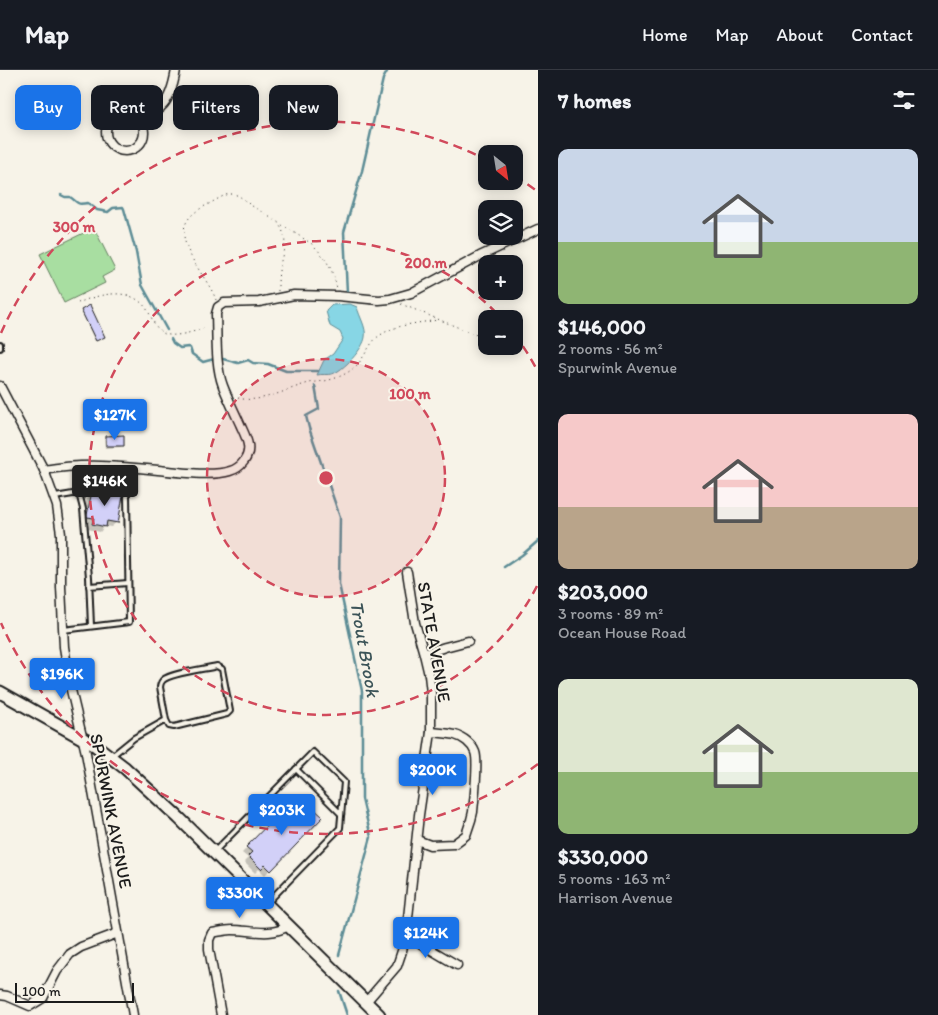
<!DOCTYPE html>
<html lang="en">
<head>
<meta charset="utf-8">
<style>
  :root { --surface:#171b24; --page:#20242c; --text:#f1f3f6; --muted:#9ea1a6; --line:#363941; --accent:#1a73e8 }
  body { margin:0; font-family:Itim,sans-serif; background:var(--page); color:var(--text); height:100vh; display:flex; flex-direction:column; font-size:19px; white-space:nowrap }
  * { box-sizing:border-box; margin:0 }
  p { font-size:16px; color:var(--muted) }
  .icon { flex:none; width:28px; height:28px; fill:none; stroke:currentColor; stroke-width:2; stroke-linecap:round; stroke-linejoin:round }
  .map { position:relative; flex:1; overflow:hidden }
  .details { display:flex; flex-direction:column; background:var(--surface); width:400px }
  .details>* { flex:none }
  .guide { position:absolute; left:15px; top:15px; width:448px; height:45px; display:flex; gap:10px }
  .needle { width:32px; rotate:150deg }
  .buttons { position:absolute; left:478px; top:75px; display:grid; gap:10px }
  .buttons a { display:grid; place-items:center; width:45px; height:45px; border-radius:10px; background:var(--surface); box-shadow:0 2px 12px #0003; font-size:25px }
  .scale { position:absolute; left:15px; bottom:12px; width:119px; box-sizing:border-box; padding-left:5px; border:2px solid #1c1c1c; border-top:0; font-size:14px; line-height:18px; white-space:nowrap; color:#1c1c1c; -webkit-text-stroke:4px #f7f3e8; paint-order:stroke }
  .price { position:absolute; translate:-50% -42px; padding:0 11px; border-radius:5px; background:var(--accent); color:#fff; font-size:16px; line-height:32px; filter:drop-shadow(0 1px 2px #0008) }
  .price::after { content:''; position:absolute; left:50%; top:30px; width:15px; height:11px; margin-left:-8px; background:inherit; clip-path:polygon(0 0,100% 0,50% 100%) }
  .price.on { background:#222; color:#fff }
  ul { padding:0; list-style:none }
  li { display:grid; align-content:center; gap:10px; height:265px; padding:0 20px }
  li span { display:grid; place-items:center; height:155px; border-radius:10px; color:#555 }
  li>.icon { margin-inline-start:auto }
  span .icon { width:90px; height:90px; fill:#fffc; stroke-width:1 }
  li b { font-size:21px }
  h2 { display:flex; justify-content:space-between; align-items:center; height:60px; padding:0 20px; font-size:21px }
  .chip { padding:0 18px; border-radius:10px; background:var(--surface); box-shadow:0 2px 12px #0003; font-size:18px; line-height:45px }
  .chip.on { background:var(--accent); color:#fff }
  header { display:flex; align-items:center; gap:30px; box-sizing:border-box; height:70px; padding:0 25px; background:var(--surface); border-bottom:1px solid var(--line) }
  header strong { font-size:24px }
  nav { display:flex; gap:28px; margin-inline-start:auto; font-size:18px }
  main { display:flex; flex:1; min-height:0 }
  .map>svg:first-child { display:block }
</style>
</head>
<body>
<header>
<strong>Map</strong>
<nav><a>Home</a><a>Map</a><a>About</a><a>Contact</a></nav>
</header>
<main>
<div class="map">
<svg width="538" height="945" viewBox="0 0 538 945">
  <rect width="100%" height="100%" fill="#f7f3e8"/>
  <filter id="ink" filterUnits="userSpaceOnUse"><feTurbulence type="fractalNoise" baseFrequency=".02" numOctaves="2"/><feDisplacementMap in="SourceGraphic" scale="10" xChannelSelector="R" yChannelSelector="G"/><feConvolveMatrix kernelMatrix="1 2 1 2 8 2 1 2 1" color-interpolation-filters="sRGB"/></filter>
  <g filter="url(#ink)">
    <path fill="#a8dea1" stroke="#627d5e" d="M94,158l21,42 -13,7 3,6 -41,20 -24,-49z"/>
    <path fill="#87d6e5" stroke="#5c8c95" d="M350,234l7,3c2,9 10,21 8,30 -1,11 -22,34 -33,37 -4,1 -11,0 -15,1l7,-15 9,-6 10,-15 -3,-7 -10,-6 -4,-15 6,-6z"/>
    <g fill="#0003">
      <path d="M81,241h1l21,26 -8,4z"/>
      <path d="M106,367l17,8 -3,2 -15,1 -1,-9z"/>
      <path d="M93,422l24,30 -6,5 -6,-1 -5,6 -12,-3 1,-6 -6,-1 4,-25z"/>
      <path d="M283,741l10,4 28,2 -56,58 -6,-6 -4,4 -11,-11 4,-4 -6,-5z"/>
    </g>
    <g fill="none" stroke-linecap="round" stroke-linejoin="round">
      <g stroke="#5c8c95" stroke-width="2.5">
        <path d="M61,125l4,2h5c9,6 5,8 18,6l9,7 11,2 5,-4 10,-1 1,2 12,43 6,33 25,45"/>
        <path d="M347,222l-3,-60 18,-61 21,-92 5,-9"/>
        <path d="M171,269l2,4 7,5 8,-1 2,1 2,6 11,8 11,-3"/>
        <path d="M223,289l15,4 10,-3 5,3 15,1 18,7h32"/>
        <path d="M315,316l4,23 -13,7 3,12 31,89 -1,67 23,107v108l9,38 -32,118"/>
        <path d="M504,497l18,-12 16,-14"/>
        <path d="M339,921l8,24"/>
      </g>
    </g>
    <g fill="#d2d0f8" stroke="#1c1c1c">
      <path d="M90,235l15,32 -9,4 -15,-31z"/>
      <path d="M124,365v11h-18v-10z"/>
      <path d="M96,419l25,5 2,2 -5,27 -11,-2 -1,6 -14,-3 2,-6 -7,-1v-2l5,-24z"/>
      <path d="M304,732l6,6 1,-2 12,11 -52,54 -6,-6 -4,4 -13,-13 4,-4 -6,-5 37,-38 1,1 3,-3 6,7z"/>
    </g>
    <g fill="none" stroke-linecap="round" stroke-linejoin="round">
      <g stroke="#1c1c1c" stroke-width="8">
        <g id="service">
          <path d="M0,274v4"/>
          <path d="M79,423l4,16 6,68 2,49"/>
          <path d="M55,427l24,-4 18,-9h13l12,5 5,5 2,128 -66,8"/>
          <path d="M89,516l39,-3"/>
          <path d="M113,685l21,-17 32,-18 3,6 5,1 53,-13 3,-3 -8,-42 -5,-3c-12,3 -46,7 -54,14 -3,3 -2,3 -3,7l6,33"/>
          <path d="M296,699l45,45"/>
          <path d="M216,780l97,-98 31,30 -4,46 -72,74"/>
        </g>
      </g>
      <g stroke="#1c1c1c" stroke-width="11">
        <g id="minor">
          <circle cx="125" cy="62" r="19"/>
          <path d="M142,53c6,-5 13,-10 19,-16 9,-8 13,-25 15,-37"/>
          <path d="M0,316l44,84 13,36 4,28v53l3,60 7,43 15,63 47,262"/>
          <path d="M44,400c38,-7 76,-4 114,0 19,2 54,7 72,1 11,-3 20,-14 18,-26 -1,-7 -5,-14 -8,-21 -6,-13 -12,-25 -17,-38 -8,-21 -6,-50 -7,-72l2,-7 6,-4 35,-1 35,-7 44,1 41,4 11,-1 21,-6 69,-37 58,-27"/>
          <path d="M424,584l21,-7 23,-6"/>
          <path d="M417,770l13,5 24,-1 12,-9 5,-15 2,-8c1,-13 6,-50 2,-60 -3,-8 -12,-15 -20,-17 -8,-2 -16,-2 -24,-3"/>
          <path d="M406,865l51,30"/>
          <path d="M0,925l7,1 23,10 13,-8 14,-27 13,-17 11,-7 37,-14"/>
          <path d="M366,932l31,-36 5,-15 5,-24 12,-112 12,-83v-39l-2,-18 -5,-21 -9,-31 -8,-51"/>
          <path d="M221,945l-12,-66v-9l3,-7c7,-1 13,-3 20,-3 19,0 39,7 56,-4"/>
        </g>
      </g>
      <g stroke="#1c1c1c" stroke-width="15">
        <path id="secondary" d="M0,622l96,54 29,22 54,50 200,197"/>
      </g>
      <g stroke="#1c1c1c" stroke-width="1" stroke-dasharray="1 4" stroke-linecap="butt">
        <path d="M278,221c0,-8 0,-17 2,-25 3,-18 10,-26 -2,-43"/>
        <path d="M216,230c-8,-24 -47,-59 -26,-83 6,-7 17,-12 26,-17 15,-9 20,-8 33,4l63,40c14,14 21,25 25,45"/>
        <path d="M78,233c23,-10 55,-17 70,8 4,7 7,17 15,22 9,6 34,-2 44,-6"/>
        <path d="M401,234l78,32"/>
        <path d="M238,328c23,6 48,-9 71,-15 5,-1 10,-1 15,-2 12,-2 23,-7 31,-14 11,-10 14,-26 27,-33 16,-10 38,-11 56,-14"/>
      </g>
      <use href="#service" stroke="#f7f3e8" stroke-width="4"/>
      <use href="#minor" stroke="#f7f3e8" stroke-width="8"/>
      <use href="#secondary" stroke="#f7f3e8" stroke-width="11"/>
    </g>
  </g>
  <circle cx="326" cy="408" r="119" fill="#d1495b" fill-opacity=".12"/>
  <g fill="none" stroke="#d1495b" stroke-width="2.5" stroke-dasharray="9 6">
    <circle cx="326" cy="408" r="119"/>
    <path d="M537 516A237 237 0 1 1 501 248M514 264A237 237 0 0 1 537 300"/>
    <path d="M538 694A356 356 0 0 1 1 553M1 263A356 356 0 0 1 485 89M515 106A356 356 0 0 1 538 122"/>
  </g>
  <g text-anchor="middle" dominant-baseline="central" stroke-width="4" stroke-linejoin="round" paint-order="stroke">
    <g font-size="18" fill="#1c1c1c" stroke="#f7f3e8">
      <text transform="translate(434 572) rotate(80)">STATE AVENUE</text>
      <text transform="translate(111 741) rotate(79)">SPURWINK AVENUE</text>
    </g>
    <g font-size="19" font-style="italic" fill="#3c5458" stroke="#f7f3e8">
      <text transform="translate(365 579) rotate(80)">Trout Brook</text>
    </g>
  </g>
  <circle cx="326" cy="408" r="8" fill="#d1495b" stroke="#f7f3e8" stroke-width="2.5"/>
  <g font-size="15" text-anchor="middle" font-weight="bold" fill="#d1495b" stroke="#f7f3e8" stroke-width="4" stroke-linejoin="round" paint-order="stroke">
    <text x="74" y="162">300 m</text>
    <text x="426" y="198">200 m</text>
    <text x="410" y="329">100 m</text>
  </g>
</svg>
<div class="buttons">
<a><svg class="needle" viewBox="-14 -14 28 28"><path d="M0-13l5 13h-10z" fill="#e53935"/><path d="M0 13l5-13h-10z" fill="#9ea1a6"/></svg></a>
<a><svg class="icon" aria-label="layers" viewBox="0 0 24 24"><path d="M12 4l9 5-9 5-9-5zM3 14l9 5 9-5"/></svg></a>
<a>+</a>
<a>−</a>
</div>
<div class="scale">100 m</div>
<b class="price" style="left:115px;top:371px">$127K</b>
<b class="price on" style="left:105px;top:437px">$146K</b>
<b class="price" style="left:62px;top:630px">$196K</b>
<b class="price" style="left:433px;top:726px">$200K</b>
<b class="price" style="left:282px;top:766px">$203K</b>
<b class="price" style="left:240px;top:849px">$330K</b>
<b class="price" style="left:426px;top:889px">$124K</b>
<div class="guide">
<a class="chip on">Buy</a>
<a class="chip">Rent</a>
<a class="chip">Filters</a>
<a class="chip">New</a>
</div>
</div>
<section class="details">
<h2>7 homes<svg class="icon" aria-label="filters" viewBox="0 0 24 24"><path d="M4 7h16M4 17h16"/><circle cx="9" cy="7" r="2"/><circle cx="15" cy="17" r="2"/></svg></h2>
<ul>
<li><span style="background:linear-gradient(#c9d6e8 60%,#8fb573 0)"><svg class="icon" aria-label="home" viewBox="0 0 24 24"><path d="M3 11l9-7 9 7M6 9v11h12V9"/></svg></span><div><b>$146,000</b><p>2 rooms · 56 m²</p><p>Spurwink Avenue</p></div></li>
<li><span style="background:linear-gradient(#f6c9c9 60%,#b9a48a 0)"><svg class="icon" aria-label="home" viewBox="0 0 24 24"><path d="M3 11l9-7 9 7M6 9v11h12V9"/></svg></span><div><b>$203,000</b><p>3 rooms · 89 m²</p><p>Ocean House Road</p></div></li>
<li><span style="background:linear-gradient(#dfe7d0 60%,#8fb573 0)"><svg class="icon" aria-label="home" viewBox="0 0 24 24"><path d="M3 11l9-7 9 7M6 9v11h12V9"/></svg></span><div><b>$330,000</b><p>5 rooms · 163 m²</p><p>Harrison Avenue</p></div></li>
</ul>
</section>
</main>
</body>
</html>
